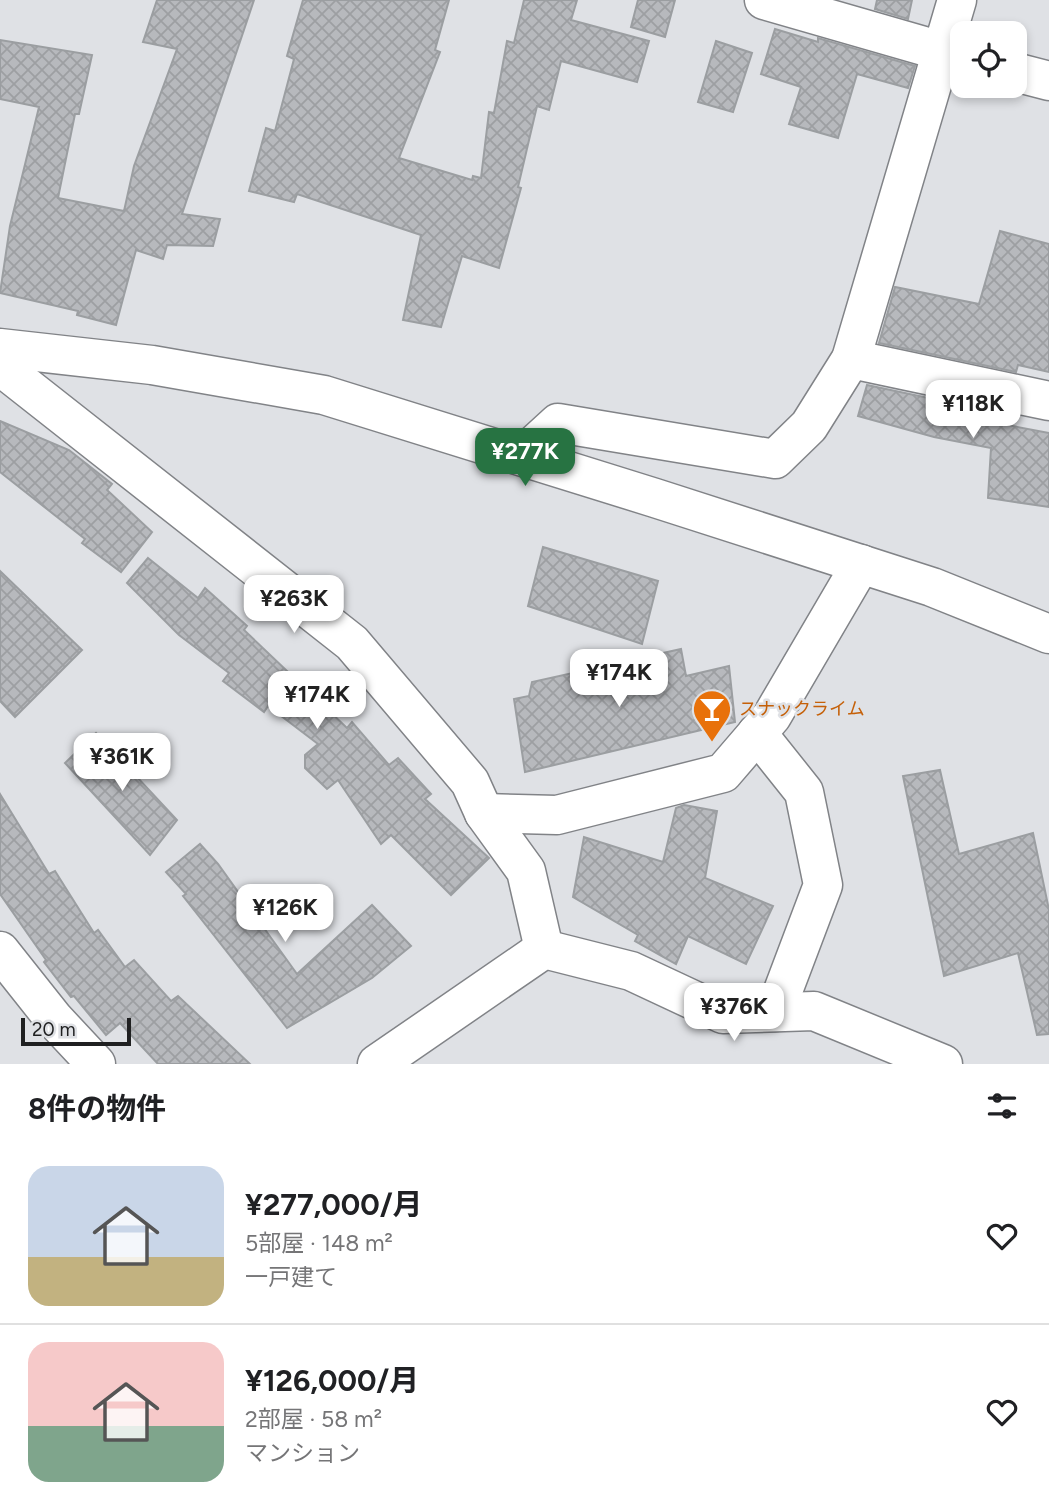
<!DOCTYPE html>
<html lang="ja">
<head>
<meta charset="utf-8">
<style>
  :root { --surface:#fff; --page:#f2f2f2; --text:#202124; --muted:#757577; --line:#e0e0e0; --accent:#277342 }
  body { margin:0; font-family:Figtree,"Noto Sans JP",sans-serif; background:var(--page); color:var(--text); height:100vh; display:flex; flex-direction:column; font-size:26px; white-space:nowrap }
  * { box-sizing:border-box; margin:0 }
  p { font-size:23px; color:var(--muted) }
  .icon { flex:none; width:38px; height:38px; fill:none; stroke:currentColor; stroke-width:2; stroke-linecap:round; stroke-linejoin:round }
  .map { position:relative; height:1064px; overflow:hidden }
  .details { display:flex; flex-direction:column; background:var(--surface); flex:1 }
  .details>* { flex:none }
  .controls { position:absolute; left:950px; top:21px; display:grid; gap:14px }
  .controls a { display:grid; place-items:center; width:77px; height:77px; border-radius:14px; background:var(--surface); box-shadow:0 4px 10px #0003; font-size:35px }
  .scale { position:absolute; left:21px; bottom:18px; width:110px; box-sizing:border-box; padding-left:7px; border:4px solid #1f2021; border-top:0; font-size:19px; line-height:24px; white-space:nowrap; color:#1f2021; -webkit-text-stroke:5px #dfe1e5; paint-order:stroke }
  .price { position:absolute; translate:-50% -60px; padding:0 16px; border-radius:14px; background:#fff; color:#222; font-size:23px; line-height:46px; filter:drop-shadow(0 2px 4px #0008) }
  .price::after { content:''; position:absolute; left:50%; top:42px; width:21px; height:16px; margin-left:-10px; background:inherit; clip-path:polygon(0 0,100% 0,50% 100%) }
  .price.current { background:var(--accent); color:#fff }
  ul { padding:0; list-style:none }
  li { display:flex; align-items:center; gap:21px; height:175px; padding:0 28px }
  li+li { border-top:2px solid var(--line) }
  li span { display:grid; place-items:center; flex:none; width:196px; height:140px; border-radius:21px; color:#555 }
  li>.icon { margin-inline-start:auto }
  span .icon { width:84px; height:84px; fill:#fffc; stroke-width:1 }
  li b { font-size:30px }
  h2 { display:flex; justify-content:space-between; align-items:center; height:84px; padding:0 28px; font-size:30px }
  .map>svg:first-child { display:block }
</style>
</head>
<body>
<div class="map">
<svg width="1049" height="1064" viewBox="0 0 1049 1064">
  <defs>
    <pattern id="building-cross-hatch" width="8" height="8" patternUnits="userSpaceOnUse" patternTransform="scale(1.75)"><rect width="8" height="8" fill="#b7b9bd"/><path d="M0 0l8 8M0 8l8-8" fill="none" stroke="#9d9fa2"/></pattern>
  </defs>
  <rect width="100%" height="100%" fill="#dfe1e5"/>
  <g fill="url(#building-cross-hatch)" stroke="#9b9ea1" stroke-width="2">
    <path d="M157,0h97l-72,214 38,5 -7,27 -46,-1 -4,14 -27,-9 -20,75 -39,-10 1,-4 -78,-18 10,-67 29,-119 -39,-8v-59l92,15 -13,59h-4l-17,84 66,13 10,-45 43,-117 -34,-7z"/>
    <path d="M303,0h146l-14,50 5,2 -41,106 73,22 1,-4 8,2 8,-66 5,1 13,-72 7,2 10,-43h53l-6,20 78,21 -12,41 -76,-21 -12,49 -12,-4 -19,81 3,1 -22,80 -37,-12 -21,71 -38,-7 18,-85 -124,-41 -3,8 -45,-11 17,-63 9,3 19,-72 -7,-3z"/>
    <path d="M638,0h37l-10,37 -34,-10z"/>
    <path d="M877,0h35l-4,19 -33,-10z"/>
    <path d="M775,29l43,13v-4l97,28 -7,22 -51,-14 -19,64 -49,-14 12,-37 -40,-13z"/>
    <path d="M716,41l36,12 -19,59 -35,-10z"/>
    <path d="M1000,231l49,13v128l-31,-7 -2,7 -137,-29 16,-56 84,17z"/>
    <path d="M867,385l137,29 -2,10 47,9v74l-61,-9 3,-50 -57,-11 -76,-21z"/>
    <path d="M0,421l69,29 43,34 -5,6 45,42 -31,40 -39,-29 3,-4 -85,-67z"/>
    <path d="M543,547l115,34 -16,63 -114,-38z"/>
    <path d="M148,558l50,40 7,-10 42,38 -3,4 103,98 5,-6 37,43 9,-7 33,36 -6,5 64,59 -38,37 -60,-60 -10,9 -43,-64 -11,9 -22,-21v-13l13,-11 -50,-38 -4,6 -41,-31 6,-8 -50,-38 -52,-52z"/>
    <path d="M0,571l82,79 -67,67 -15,-16z"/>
    <path d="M681,649l5,27 43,-10 6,56 -210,50 -11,-73 15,-3 3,-14z"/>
    <path d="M96,733l81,87 -27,35 -85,-92z"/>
    <path d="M940,770l19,84 74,-21 16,77v124l-12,1 -19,-82 -74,23 -41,-200z"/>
    <path d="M0,794l49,80 6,-3 39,62 4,-3 27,37 9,-7 37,41 7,-5 72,68h-92l-38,-41 -14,12 -32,-39 -3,1 -27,-35 2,-2 -46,-66z"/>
    <path d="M684,805l33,6 -12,67 68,28 -27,58 -58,-28 -12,28 -41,-23 3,-6 -65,-38 11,-60 79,25 13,-54z"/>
    <path d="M200,844l18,20 79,110 75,-69 39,41 -39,32 -85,50 -104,-132 3,-2 -20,-22z"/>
  </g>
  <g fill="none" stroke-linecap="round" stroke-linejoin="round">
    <g stroke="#818387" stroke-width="41">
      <g id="minor">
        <path d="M764,0l198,57"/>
        <path d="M1015,72l34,9"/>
        <path d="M0,348l152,17 172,30 331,103 277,89 117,47"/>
        <path d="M851,359l198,42"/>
        <path d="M0,366l352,277 118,139 14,31 42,58 18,78"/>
        <path d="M522,456l36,-33 217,36 34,-33 42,-67 106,-359"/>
        <path d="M757,733l47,59 19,93 -48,127"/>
        <path d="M484,813l73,2 166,-42 49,-57 89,-152"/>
        <path d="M0,951l54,68 42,45"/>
        <path d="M377,1064l167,-115 87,22 92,43 91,-3 129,53"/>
      </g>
    </g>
    <use href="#minor" stroke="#fff" stroke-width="38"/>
  </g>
  <defs>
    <g id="bar-pin" transform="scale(2.0125)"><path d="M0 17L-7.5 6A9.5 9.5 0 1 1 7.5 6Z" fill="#e8710a" stroke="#dfe1e5"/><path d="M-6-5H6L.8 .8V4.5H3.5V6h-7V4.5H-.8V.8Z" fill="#fff"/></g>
  </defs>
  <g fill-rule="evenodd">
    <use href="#bar-pin" x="712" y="709"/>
  </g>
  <g text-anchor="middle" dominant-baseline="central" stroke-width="5" stroke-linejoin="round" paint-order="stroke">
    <g font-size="18" fill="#c56008" stroke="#dfe1e5" text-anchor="start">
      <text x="739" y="709">スナックライム</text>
    </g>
  </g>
</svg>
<div class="controls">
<a><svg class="icon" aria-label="locate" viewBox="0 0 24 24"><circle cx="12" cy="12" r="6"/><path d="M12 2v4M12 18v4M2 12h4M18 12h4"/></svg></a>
</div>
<div class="scale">20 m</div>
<b class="price" style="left:973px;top:440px">¥118K</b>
<b class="price current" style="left:525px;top:488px">¥277K</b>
<b class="price" style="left:294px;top:635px">¥263K</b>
<b class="price" style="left:619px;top:709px">¥174K</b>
<b class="price" style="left:317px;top:731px">¥174K</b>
<b class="price" style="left:122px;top:793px">¥361K</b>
<b class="price" style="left:285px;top:944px">¥126K</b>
<b class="price" style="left:734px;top:1043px">¥376K</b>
</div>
<section class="details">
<h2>8件の物件<svg class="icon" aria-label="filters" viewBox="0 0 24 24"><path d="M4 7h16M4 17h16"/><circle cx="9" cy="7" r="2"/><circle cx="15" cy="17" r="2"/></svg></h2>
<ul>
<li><span style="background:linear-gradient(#c9d6e8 65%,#c2b280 0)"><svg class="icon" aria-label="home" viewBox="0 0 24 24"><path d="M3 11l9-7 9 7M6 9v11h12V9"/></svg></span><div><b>¥277,000/月</b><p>5部屋 · 148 m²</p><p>一戸建て</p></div><svg class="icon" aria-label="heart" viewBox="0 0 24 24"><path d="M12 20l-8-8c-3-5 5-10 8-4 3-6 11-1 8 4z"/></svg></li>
<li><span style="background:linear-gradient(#f6c9c9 60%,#7fa58c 0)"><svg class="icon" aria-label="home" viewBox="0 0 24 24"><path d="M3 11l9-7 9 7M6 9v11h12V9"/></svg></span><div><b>¥126,000/月</b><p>2部屋 · 58 m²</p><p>マンション</p></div><svg class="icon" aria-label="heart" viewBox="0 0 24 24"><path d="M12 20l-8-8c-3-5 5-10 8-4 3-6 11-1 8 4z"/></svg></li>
</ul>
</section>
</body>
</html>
